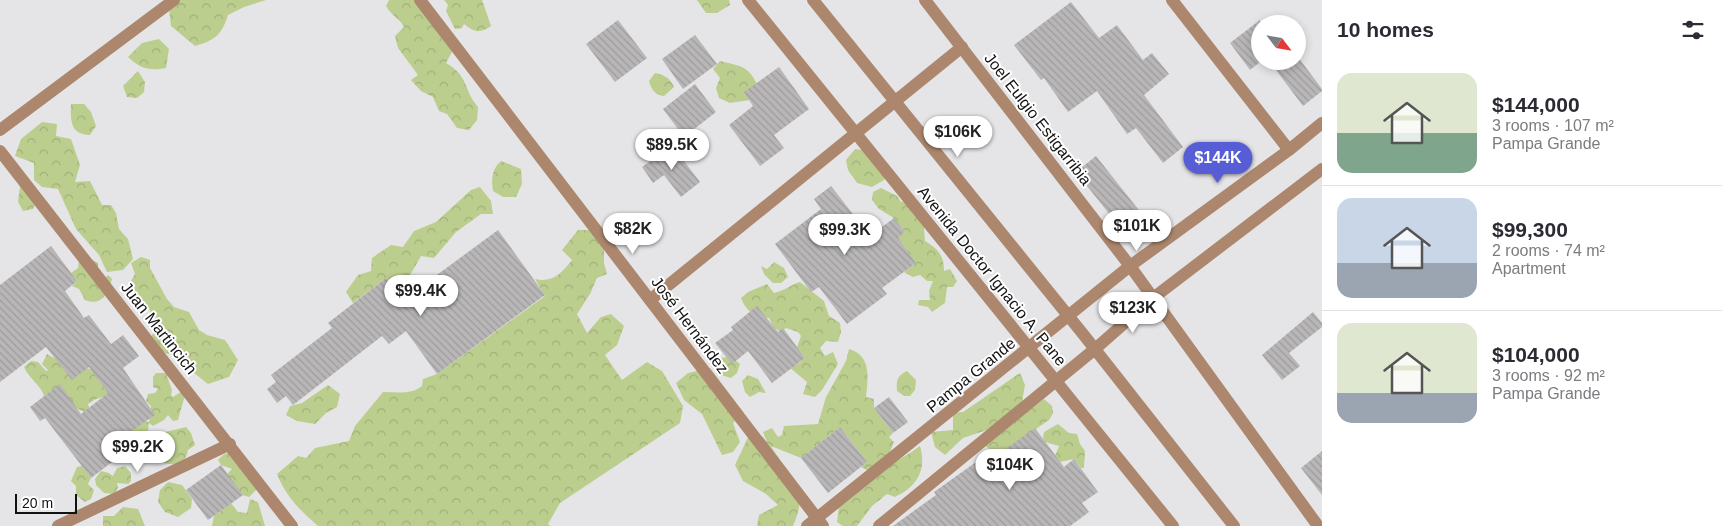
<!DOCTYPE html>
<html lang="en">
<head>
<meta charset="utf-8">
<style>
  :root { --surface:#fff; --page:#f7f7f7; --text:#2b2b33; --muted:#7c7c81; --line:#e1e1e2; --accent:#575ed5 }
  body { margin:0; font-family:Helvetica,sans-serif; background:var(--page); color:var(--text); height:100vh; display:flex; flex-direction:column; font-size:19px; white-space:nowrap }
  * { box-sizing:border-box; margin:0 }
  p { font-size:16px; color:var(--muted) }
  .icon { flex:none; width:28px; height:28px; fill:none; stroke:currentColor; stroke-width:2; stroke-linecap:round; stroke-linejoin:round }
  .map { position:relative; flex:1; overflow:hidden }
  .sheet { display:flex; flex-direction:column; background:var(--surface); width:400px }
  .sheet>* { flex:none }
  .needle { width:32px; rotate:121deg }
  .tools { position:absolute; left:1251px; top:15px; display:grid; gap:10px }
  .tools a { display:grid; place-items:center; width:55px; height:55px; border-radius:50%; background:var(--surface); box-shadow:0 2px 8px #0003; font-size:25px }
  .scale { position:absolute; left:15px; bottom:12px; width:62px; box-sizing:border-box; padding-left:5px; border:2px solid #121212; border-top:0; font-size:14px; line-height:18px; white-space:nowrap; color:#121212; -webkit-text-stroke:4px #fff; paint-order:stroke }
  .price { position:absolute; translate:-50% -42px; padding:0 11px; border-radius:18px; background:#fff; color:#222; font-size:16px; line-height:32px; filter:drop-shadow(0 1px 2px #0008) }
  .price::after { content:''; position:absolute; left:50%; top:30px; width:15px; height:11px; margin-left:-8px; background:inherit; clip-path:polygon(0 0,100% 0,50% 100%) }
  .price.current { background:var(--accent); color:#fff }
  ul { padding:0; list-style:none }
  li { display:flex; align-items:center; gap:15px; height:125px; padding:0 15px }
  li+li { border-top:1px solid var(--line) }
  li span { display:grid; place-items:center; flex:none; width:140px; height:100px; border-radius:15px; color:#555 }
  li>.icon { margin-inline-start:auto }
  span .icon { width:60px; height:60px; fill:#fffc; stroke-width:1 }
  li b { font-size:21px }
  h2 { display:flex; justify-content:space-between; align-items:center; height:60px; padding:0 15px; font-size:21px }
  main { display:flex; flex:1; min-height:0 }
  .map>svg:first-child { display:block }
</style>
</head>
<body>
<main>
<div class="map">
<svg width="1322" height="526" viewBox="0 0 1322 526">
  <defs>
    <pattern id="forest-crowns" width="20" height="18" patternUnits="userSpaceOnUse" patternTransform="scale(1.25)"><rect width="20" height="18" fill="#bbce8e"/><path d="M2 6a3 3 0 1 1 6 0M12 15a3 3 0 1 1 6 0" fill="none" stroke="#a0b079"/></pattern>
    <pattern id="building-back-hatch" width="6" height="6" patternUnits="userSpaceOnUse" patternTransform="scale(1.25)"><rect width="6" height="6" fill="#b8b6b6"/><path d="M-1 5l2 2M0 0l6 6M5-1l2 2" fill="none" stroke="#9d9b9b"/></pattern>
  </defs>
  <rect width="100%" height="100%" fill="#e5e5e7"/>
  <g fill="url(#forest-crowns)">
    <path d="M171,0h95l-22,7 -16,8c-6,20 -14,26 -33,31l-24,-20 -2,-18z"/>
    <path d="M389,0h38l25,52 -6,11c24,14 17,27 32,44l-1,13 -8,10 -12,-2 -10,-14 -8,-3 -6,-14 -12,-6 -10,-11 7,-5 -20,-27 -3,-12 9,-9c-4,-8 -13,-12 -18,-21z"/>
    <path d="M444,0h38l9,26c-11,8 -17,6 -27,-2l-2,4 -7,1 -9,-18 2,-6z"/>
    <path d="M697,0h32l1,5 -13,8h-11z"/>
    <path d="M159,39l10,10 -3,19c-17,3 -25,1 -38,-11l14,-14z"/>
    <path d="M720,61c19,5 28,4 37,23l-7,16 -20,3 -11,-5 -3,-10 4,-10 -7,-9z"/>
    <path d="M138,71l7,11 -1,10 -7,6 -10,-1 -4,-11z"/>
    <path d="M655,73c10,2 15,5 19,14l-10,9c-9,-1 -13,-7 -15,-15z"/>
    <path d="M71,104h13l7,8 5,14 -6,9c-19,0 -20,-14 -19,-31z"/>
    <path d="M42,122l15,2 -1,12 15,3 9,26 -5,17 15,-1 12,24h9l5,8 3,16 9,10 5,20 -10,11 -16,2 -8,-17 -23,-26 -18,-40 -16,-2 -8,-7v-17l-19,-7 6,-17z"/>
    <path d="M855,149l15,2 17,22 -3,7 -12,7 -15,-4 -9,-13 -2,-10z"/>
    <path d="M501,161l20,8 1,15 -6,13h-13l-10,-6c-2,-12 -1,-22 8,-30z"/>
    <path d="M20,186l17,14 -4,9 -10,2 -5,-9z"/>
    <path d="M480,187l11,14 2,13h-12l-25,18 -22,26 -13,-2 -12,21 -15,12 -8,-11 -33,25 -7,-11 12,-17 13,-4 1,-13 19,-13 12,2 11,-16 22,-9 35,-32z"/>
    <path d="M881,188l16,8 4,6 9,-2 13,17 2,24c13,8 19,14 19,30l6,-2 7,12 -4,6h-6l-2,16 -13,9 -4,-5 -10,-2 1,-5h11l-1,-9 4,-10h-6l-7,-6 -7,2 -9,-5 12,-9 -19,-25 8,-6 -11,-14 -15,-9 -7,-9 1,-8z"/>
    <path d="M578,230h18l8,15v18l3,11 -10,4 -7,16 -13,20 10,19 14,-16 10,-3 13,12 -7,19 -12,10 17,25 25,-18 15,9 21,35 -3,17 -120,80 -12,21 2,2h-232c-18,-16 -32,-29 -41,-52l21,-18 8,2 9,-10 34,-7 6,-15 28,-34c14,0 28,3 39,-6l1,-7 14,-5 108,-78 -10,-17c17,4 26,-5 37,-19l-10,-10z"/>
    <path d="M141,257l9,3v8l17,31 7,8 15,5 10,18 8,5 18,5 13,20 -9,17 -21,7 -19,-15 -5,-10 -21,-7 -12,-14 4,-10 -6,-20 -17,-6 -1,-21 4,-7 -4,-11z"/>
    <path d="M89,258l9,5v11l5,6 5,-5 4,4c-4,14 -10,28 -27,21l-6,-11 -7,-3 5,-5 -6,-8 7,-5 1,-7z"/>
    <path d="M774,262l10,6 4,9 -7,6h-8l-9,-9 -3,-8 6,3z"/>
    <path d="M800,282l24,19 5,15 11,7 1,9 -3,10 -12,-1 -6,7 5,8 8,-4 5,12 -16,26 -7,7 -12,-3 4,-12 -18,-15 9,-3 7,-6 -8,-11 4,-11 -3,-4 -12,-4 -5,4 -7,-4 -5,-10c-14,0 -23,-7 -28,-20l7,-6 19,-8 7,9c10,-2 16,-8 26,-11z"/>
    <path d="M849,349c23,7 19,29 17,48l8,2v9l19,25 -4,4 5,5 -4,10 -21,19 -8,-4 6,-5 -27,-35 -39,31 -30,-12c18,31 40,39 22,80h-36l2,-11 19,-10 -12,-11 -23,-13 -8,-16 16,-34 12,6 4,5 -4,-10 9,-4 6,9 4,-2 2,-9 34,-2 8,-27 20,-36z"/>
    <path d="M47,354l9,5 34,10 27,24 -21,6 -8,5 2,6 -4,3 -16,-8v-6l-10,-14 -16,11c-3,-11 -15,-17 -20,-29l7,-6 7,1 8,9 2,-1 -6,-6z"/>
    <path d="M731,357l9,7 -3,9 -6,5 -10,-3 -6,-8 3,-9z"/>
    <path d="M710,368l34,45 -11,10 7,19 -7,10 -11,3 -20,-41 -18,-14 -8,-17 12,-10z"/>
    <path d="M907,371l9,9 -1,10 -5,6h-6l-7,-5c-1,-11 0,-15 10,-20z"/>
    <path d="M156,373h10l6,17 -1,5 2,2 14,-9 -9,32 -5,1 -5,-6 -4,5 -11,6 -4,-3 -2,14 6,12 -1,5 -10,7 -19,-3 -6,-16 26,-21 6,1 2,-16 -5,-5 2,-7 7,-1 3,-4 -5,-2v-10z"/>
    <path d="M1020,373l5,12 -3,17 -32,27 -27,9 -18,17 -10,-8 -4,-15 22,-2v-17l10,-1z"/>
    <path d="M748,375l10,4 8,14 -7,-1 -9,5 -5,-5 -3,-11z"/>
    <path d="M328,385l12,9 -3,13 -11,6 -11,11 -18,-3 -11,-6 4,-9 12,-3z"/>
    <path d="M1044,399l8,7 1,7 -4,7 -51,35 -14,-10z"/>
    <path d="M1058,424l11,9 8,1 3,10 5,7 -1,17h-3l-7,-9 -14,3 -5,-6 4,-10 -14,-4 -2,-4 1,-6z"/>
    <path d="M186,427l5,6 4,12 -7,5c-3,17 -17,16 -30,11l-1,-9 4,-19z"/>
    <path d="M920,446c7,24 -3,41 -25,51l-8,-3 -15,12 -15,20h-14l-6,-4 2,-16c16,-8 26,-23 41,-34 13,-10 27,-16 40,-26z"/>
    <path d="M234,450l27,35 -12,12 -14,-4 -5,-8 -2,-12 4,-4 -11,-4 -3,-5 5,-5z"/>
    <path d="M82,466l9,12 -3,6 6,6 -3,9 -6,3 -9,-7v-9l-5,-5 6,-14z"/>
    <path d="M125,466l6,7v8l-3,3 -11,-1 1,5 -4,6 -10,-1 -8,-8 -1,-6 6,-8 8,2 4,3 4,-8z"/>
    <path d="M168,482l14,3 10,14 -1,9 -13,9 -13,-5 -7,-10 2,-12z"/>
    <path d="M250,499l8,3 7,24h-53l2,-10 17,-13 7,9 9,1z"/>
    <path d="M123,507l15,2 7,17h-42v-10h11z"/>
  </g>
  <g fill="url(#building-back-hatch)">
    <path d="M1071,2l28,36 18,-13 26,35 9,-7 17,21 -25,21 39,52 -20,16 -27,-35 -9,6 -30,-43 -29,21 -24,-34 -3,2 -27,-35z"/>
    <path d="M618,20l29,38 -32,24 -29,-38z"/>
    <path d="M1260,20v42l-10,8 -20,-27z"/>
    <path d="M695,35l22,29 -34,25 -21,-30z"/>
    <path d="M1298,57l24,32v2l-19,15 -34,-45h29z"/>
    <path d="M779,67l30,42 -35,26 10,13 -24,18 -31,-41 24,-19 -9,-14z"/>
    <path d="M695,84l21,28 -32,25 -21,-28z"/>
    <path d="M672,145l28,37 -19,15 -17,-22 -11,8 -11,-16z"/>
    <path d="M1096,156l57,72 -20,16 -57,-72z"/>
    <path d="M831,186l39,50 24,-18 11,14 -7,6 18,25 -34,25 5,6 -40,30 -28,-37 -8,5 -36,-48 46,-35 -7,-10z"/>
    <path d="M498,230l47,65 -108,79 -31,-43 -17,13 -7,-8 -89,69 -7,-9 -9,7 -10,-14 9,-7 -5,-7 61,-47 -4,-5 58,-45 17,22z"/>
    <path d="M51,246l26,35 -12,10 19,27 5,-3 22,29 12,-9 16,21 -16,12 32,47 -44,30 9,11 -29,22 -46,-60 -5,3 -10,-14 30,-23 21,30 27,-21 -19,-26 -17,13 -26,-33 -46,35v-97z"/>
    <path d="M757,306l21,26 5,-4 22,30 -33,25 -24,-32 -16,13 -17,-21 18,-13 -2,-3z"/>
    <path d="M1313,312l9,11v4l-33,26 11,13 -18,14 -20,-25z"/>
    <path d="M889,397l19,25 -15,11 -19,-25z"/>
    <path d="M840,427l27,35 -39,31 -27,-35z"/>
    <path d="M1035,428l29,39 10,-8 24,33 -16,11 7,9 -19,14h-177l43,-31 -2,-3 59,-42 4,5z"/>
    <path d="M1322,451v44l-21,-27z"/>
    <path d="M221,465l22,30 -35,25 -22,-30z"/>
  </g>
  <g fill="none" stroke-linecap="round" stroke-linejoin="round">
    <g stroke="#ac876e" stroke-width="12">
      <path d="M420,0l403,526"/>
      <path d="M748,0l425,526"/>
      <path d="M813,0l270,334 151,192"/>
      <path d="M925,0l205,266 188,260"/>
      <path d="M1172,0l117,150"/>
      <path d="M0,130l174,-130"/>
      <path d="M0,151l292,375"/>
      <path d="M650,300l312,-253"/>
      <path d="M58,526l172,-82"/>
      <path d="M807,526l323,-260 159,-116 33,-27"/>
      <path d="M879,526l216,-177 58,-51 169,-129"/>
    </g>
  </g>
  <g text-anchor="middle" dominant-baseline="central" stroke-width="4" stroke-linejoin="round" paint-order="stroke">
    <g font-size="16" fill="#121212" stroke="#fff">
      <text transform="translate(1038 119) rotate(52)">Joel Eulgio Estigarribia</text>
      <text transform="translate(992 276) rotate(51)">Avenida Doctor Ignacio A. Pane</text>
      <text transform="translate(690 325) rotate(53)">José Hernández</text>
      <text transform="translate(159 328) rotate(52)">Juan Martincich</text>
      <text transform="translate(971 375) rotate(-39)">Pampa Grande</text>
    </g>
  </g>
</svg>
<div class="tools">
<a><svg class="needle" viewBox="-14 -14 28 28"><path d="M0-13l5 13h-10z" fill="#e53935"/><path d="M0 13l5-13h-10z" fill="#7c7c81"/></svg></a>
</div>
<div class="scale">20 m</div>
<b class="price" style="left:958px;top:158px">$106K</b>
<b class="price" style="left:672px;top:171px">$89.5K</b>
<b class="price current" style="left:1218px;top:184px">$144K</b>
<b class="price" style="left:1137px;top:252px">$101K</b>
<b class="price" style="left:633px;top:255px">$82K</b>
<b class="price" style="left:845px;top:256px">$99.3K</b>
<b class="price" style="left:421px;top:317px">$99.4K</b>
<b class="price" style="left:1133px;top:334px">$123K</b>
<b class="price" style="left:138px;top:473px">$99.2K</b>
<b class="price" style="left:1010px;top:491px">$104K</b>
</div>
<section class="sheet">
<h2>10 homes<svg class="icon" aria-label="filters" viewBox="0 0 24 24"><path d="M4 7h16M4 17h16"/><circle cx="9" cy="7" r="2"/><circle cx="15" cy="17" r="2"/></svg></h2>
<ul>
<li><span style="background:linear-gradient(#dfe7d0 60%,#7fa58c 0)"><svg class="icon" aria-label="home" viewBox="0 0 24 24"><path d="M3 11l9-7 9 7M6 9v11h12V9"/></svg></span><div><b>$144,000</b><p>3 rooms · 107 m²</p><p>Pampa Grande</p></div></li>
<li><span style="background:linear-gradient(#c9d6e8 65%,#9aa5b1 0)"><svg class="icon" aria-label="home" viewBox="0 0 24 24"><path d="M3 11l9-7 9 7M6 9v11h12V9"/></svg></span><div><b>$99,300</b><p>2 rooms · 74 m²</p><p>Apartment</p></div></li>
<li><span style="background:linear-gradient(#dfe7d0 70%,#9aa5b1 0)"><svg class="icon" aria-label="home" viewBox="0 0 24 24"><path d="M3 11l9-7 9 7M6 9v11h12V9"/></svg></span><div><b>$104,000</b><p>3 rooms · 92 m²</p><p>Pampa Grande</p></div></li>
</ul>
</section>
</main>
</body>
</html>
